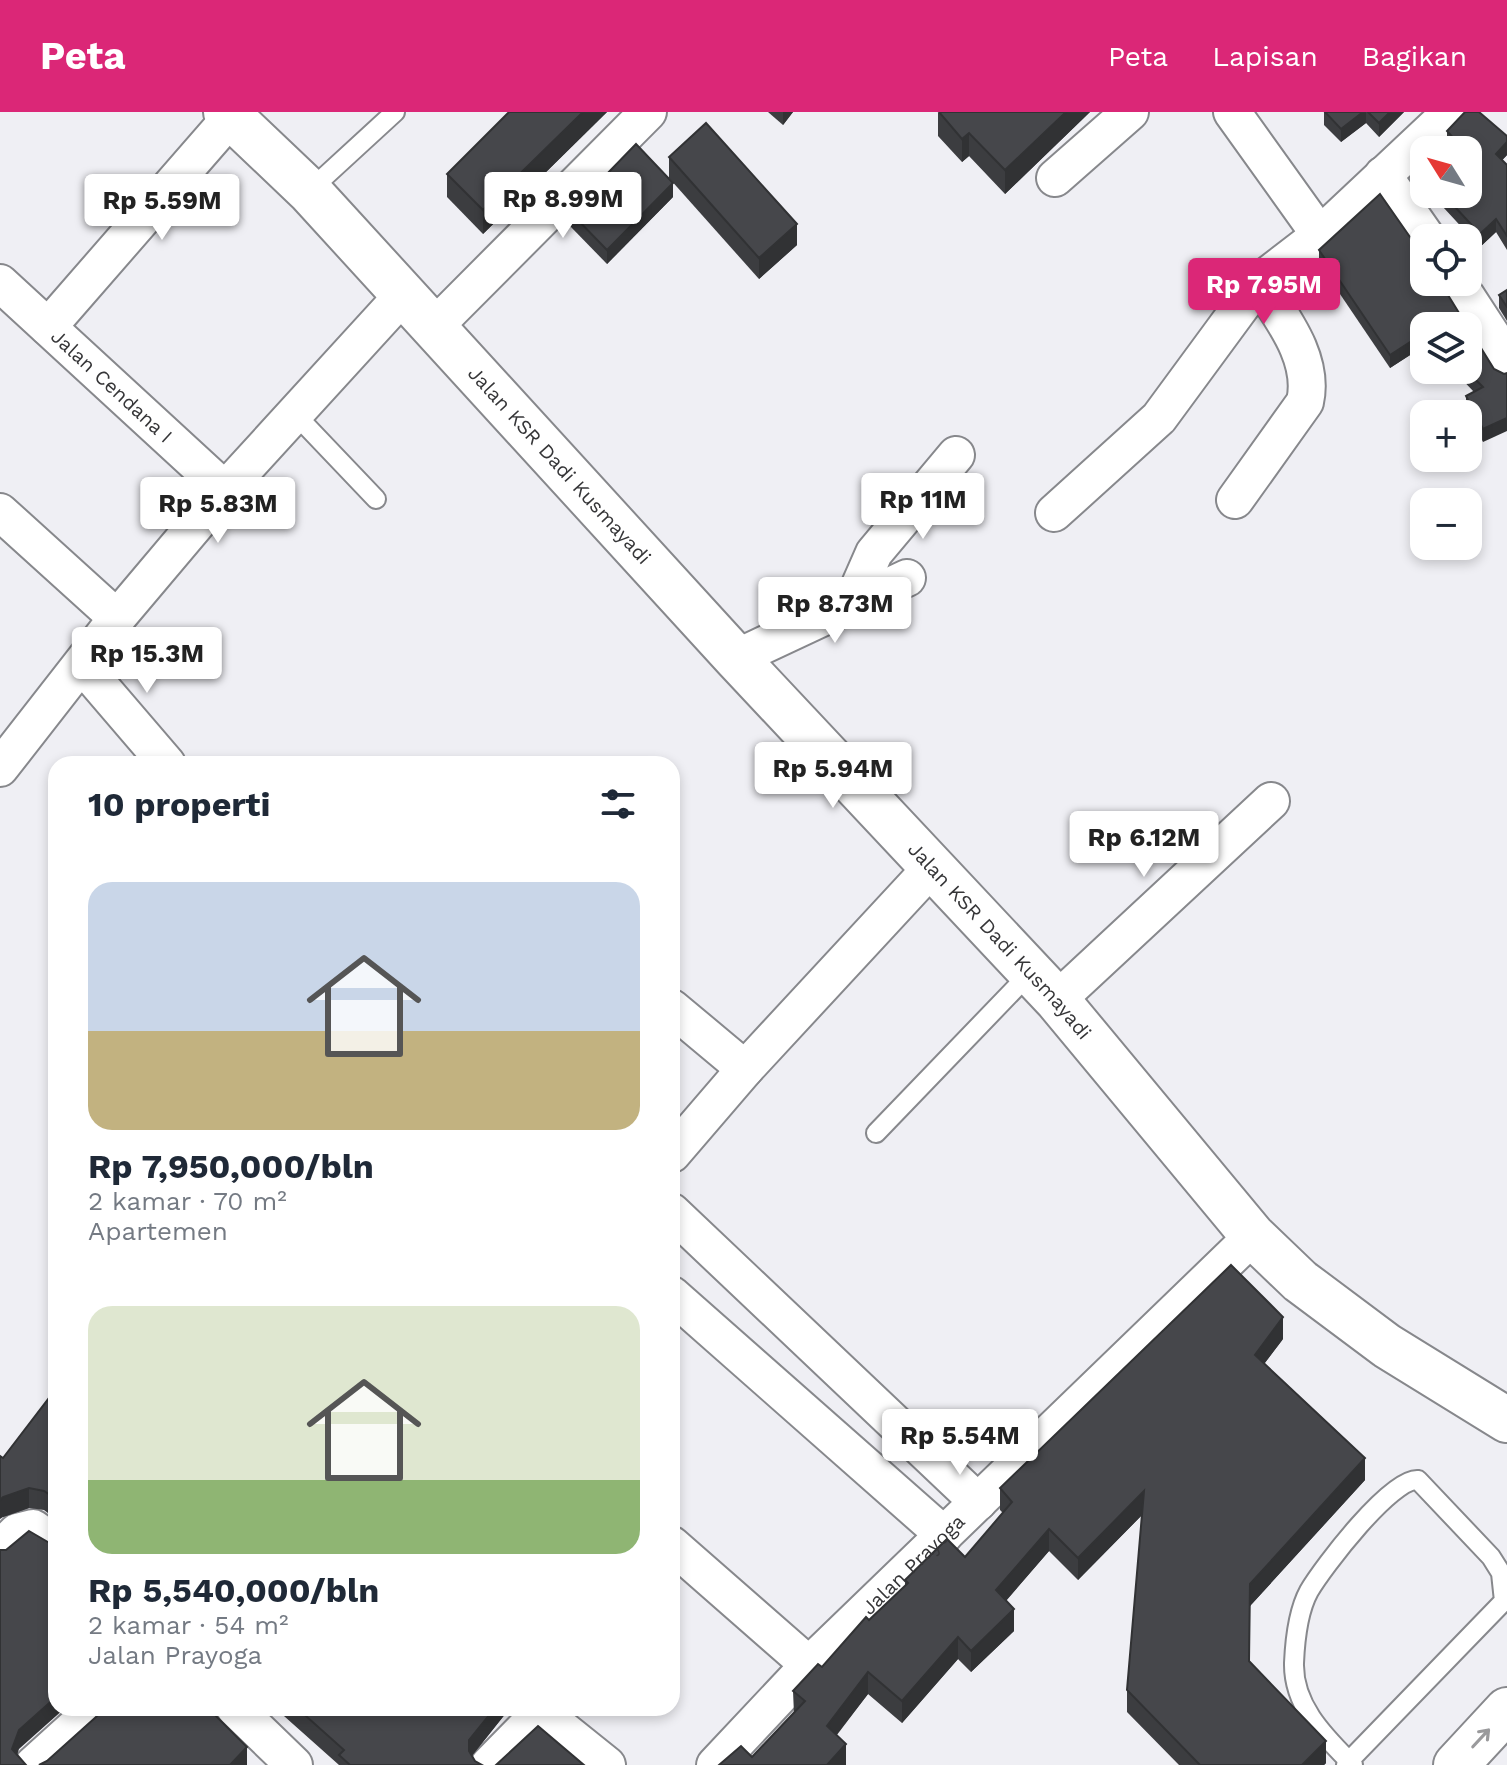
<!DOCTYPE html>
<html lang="id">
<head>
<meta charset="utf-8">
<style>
  :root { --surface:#fff; --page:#f2f2f3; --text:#1f2937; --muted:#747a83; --accent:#db2777 }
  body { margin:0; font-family:"Work Sans",sans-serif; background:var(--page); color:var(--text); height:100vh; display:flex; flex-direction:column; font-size:30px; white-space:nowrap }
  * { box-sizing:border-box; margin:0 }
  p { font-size:26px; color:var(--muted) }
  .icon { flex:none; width:44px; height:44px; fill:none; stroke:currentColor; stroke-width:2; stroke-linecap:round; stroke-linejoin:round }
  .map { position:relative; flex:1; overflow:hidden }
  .panel { position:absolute; left:48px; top:644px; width:632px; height:960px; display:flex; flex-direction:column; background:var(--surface); border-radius:24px; box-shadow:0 4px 12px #0003 }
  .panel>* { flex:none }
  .needle { width:52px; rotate:307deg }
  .tools { position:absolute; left:1410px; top:24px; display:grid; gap:16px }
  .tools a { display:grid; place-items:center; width:72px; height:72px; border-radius:16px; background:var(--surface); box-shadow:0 4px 12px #0003; font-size:40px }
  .price { position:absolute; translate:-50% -68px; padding:0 18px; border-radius:8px; background:#fff; color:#222; font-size:26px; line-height:52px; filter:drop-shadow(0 2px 4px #0008) }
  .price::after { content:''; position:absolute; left:50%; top:48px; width:24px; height:18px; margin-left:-12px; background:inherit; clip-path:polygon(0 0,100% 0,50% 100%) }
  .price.active { background:var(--accent); color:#fff }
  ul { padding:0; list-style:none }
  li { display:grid; align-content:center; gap:16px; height:424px; padding:0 40px }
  li span { display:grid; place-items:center; height:248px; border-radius:24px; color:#555 }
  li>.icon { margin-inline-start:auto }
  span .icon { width:144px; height:144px; fill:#fffc; stroke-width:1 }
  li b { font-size:34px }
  h2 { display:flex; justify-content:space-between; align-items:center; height:96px; padding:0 40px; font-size:34px }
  header { display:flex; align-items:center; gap:48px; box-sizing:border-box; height:112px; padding:0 40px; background:var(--accent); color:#fff }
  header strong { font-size:38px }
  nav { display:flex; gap:44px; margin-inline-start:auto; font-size:28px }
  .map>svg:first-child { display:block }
</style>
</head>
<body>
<header>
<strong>Peta</strong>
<nav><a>Peta</a><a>Lapisan</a><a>Bagikan</a></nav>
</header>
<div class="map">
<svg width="1507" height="1653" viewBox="0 0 1507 1653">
  <rect width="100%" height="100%" fill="#efeff4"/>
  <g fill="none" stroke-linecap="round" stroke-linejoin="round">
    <g stroke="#87888c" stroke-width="22">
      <g id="lane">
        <path d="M309,79l86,-79"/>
        <path d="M295,302l81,85"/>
        <path d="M876,1021l155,-161"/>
        <path d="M1346,1653l3,-4 155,-160 -3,-28 -10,-16 -73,-77c-26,-3 -95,87 -109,111 -11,20 -14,49 -15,72 -1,41 28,71 55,98l4,4"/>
      </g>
    </g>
    <g stroke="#87888c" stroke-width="40">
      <g id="street">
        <path d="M1232,0l88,123"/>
        <path d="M1383,63l44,63"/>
        <path d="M1055,66l75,-66"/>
        <path d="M1457,170l41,63 9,21"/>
        <path id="s1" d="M0,171l225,207"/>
        <path d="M435,214l213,-214"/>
        <path d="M48,215l183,-210"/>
        <path d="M1235,388l70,-98c10,-44 -24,-85 -46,-120"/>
        <path d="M0,400l117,106"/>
        <path d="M1054,401l105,-95 100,-136 61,-47 131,-123"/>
        <path d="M852,491l22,-50 82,-98"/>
        <path d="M736,546l171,-80"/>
        <path d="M83,554l84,98"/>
        <path d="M0,656l117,-150 108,-128 180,-197"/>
        <path d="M1057,888l214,-199"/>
        <path d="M672,896l73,61"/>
        <path d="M672,1042l73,-85 189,-204"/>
        <path d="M672,1100l306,290"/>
        <path d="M672,1183l272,240"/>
        <path d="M672,1433l137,120"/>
        <path d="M0,1437l17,-17 16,-4 23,16"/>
        <path d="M235,1596l59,57"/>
        <path d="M536,1596l71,57"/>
        <path d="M33,1653l63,-57"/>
        <path d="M489,1653l52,-53"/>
        <path id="s2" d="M715,1653l94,-100 444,-429"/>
      </g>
    </g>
    <g stroke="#87888c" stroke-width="48">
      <g id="secondary">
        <path id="s3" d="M226,0l83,79 427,467 321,342 196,236 47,45 87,65 120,74"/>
      </g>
    </g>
    <g stroke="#87888c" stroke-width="48">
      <path id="primary" d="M1456,1653l51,-55"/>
    </g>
    <use href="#lane" stroke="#fff" stroke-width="18"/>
    <use href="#street" stroke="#fff" stroke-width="36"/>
    <use href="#secondary" stroke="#fff" stroke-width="44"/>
    <use href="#primary" stroke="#fff" stroke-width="44"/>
  </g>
  <g fill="#3c3d40">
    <path d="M509,0h98l-124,122 -36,-37v-23z"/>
    <path d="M768,0h25l-10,13z"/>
    <path d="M1090,0l-85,82 -36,-38 -7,6 -24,-26v-23z"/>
    <path d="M1324,0h80l-25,25 -13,-14 -25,19 -17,-17z"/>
    <path d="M1447,19l60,5v19l-5,5 5,5v85l-11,-18 -16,15 -49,-53h37l-17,-46 -4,-3z"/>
    <path d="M669,45l128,88 -38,34 -90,-101z"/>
    <path d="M673,85l-66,67 -37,-38v-14z"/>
    <path d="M1319,138l105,32v64l-34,22 -71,-105z"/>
    <path d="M1507,178v31l-8,-13v-13z"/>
    <path d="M1494,257l10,5 -21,68 -17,-33v-13l8,-4 -21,-22z"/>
    <path d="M1283,1227l-19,25 101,116 -115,126 -1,56 77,101 -2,2h-145l-52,-53v-22l15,-175 -64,65 -29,-29 -43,50 8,30 -43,41 -13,-13 -56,64 -34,-29 -32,41 10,30 -94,-8 42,-43 -1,-23 29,-24 83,-80v-7l60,-23 38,-44 -3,-3v-22z"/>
    <path d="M56,1291v116l-12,-9 -15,-2 -26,9v-59z"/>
    <path d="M275,1596h235l-38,48 3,5 7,4h-143z"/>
  </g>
  <g fill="#313234">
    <path d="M583,0h24l-124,122v-24z"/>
    <path d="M783,0h10l-10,13z"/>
    <path d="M1066,0h24l-85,82v-24z"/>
    <path d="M1363,0h3v11l-25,19v-13z"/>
    <path d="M1390,0h14l-25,25v-14z"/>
    <path d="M969,21v23l-7,6v-23z"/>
    <path d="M1507,30v13l-11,12v-13z"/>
    <path d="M673,71v14l-66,67v-14z"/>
    <path d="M1496,107v13l-16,15v-13z"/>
    <path d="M797,112v21l-38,34v-21z"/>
    <path d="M1424,221v13l-34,22v-13z"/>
    <path d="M1507,306v13l-24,11v-13z"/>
    <path d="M1283,1205v22l-28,37v-21z"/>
    <path d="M1365,1346v22l-115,126v-22z"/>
    <path d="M29,1376v20l-26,9 -3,2v-19l3,-3z"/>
    <path d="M1144,1379v22l-66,67v-22z"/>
    <path d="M1049,1417v22l-53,61v-22z"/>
    <path d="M1014,1497v22l-43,41v-21z"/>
    <path d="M958,1525v22l-56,64v-22z"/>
    <path d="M868,1560v22l-41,54v-22z"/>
    <path d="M56,1585v11h9l-46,41 -5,16 -2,-16 7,-19z"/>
    <path d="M495,1596h15l-41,51v-19z"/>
    <path d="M1326,1629v22l-2,2h-22z"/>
    <path d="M846,1632v21h-19z"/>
    <path d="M247,1635v18h-17z"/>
  </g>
  <g fill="#46474b" stroke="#313234" stroke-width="2">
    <path d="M509,0h74l-100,98 -36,-36z"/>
    <path d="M939,0h127l-61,58 -36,-37 -7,6z"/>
    <path d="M1325,0h38l-22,17z"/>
    <path d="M1368,0h22l-11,11z"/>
    <path d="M1465,0h14l28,24v6l-11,12 11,11v71l-11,-17 -16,15 -37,-40h25v-44h-19l8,-8 -10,-11z"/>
    <path d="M706,11l91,101 -38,34 -90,-101z"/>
    <path d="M636,32l37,39 -66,67 -37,-38z"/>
    <path d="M1380,82l30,43 14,7v38h16l27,44h-43v7l-34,22 -71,-105z"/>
    <path d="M1507,178v17l-8,-12z"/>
    <path d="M1468,215l26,42 10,5 3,-1v45l-24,11 -17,-33 17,-9 -17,-17h2z"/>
    <path d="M1231,1153l52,52 -28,38 110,103 -115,126 -1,77 77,80 -24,24h-102l-73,-75 17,-199 -66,67 -29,-29 -53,61 18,19 -43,42 -13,-14 -56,64 -34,-29 -41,54 19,18 -19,21h-108l22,-19 11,11 53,-56 -12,-10 25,-27 4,3 44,-50 3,3 39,-37 -3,-3 42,-41 18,18 47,-55 -12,-14z"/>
    <path d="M49,1286l7,5v96l-12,-8 -15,-3 -26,9 -3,3v-44l3,2z"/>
    <path d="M29,1419l24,14 3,-1v153l-37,33 -7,19 14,16h-26v-215h6z"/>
    <path d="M106,1596h102l39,39 -17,18h-191l8,-4z"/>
    <path d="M297,1596h198l-26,32v11l6,10 7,4h-132l-11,-10 5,-5z"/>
    <path d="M538,1614l46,39h-88z"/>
  </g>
  <defs><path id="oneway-shaft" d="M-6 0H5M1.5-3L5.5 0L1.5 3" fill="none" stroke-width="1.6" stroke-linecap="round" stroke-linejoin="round" transform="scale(2)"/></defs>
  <use stroke="#9a9a9c" href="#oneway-shaft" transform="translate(1481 1626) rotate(-47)"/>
  <g text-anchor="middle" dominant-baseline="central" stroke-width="8" stroke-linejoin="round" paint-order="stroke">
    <g font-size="20" fill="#363638" stroke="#fff">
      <text stroke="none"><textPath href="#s1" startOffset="152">Jalan Cendana I</textPath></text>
      <text stroke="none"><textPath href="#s3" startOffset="486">Jalan KSR Dadi Kusmayadi</textPath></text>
      <text stroke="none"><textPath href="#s3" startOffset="1134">Jalan KSR Dadi Kusmayadi</textPath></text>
      <text stroke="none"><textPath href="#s2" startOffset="282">Jalan Prayoga</textPath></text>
    </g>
  </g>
</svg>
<div class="tools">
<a><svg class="needle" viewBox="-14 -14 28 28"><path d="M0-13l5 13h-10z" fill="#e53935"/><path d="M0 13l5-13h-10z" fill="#747a83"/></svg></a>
<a><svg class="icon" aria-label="locate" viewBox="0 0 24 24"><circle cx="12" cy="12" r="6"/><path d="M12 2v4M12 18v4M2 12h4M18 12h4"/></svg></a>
<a><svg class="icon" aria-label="layers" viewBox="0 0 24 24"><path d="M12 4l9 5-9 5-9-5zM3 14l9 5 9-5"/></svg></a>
<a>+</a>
<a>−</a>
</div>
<b class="price" style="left:563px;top:128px">Rp 8.99M</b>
<b class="price" style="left:162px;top:130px">Rp 5.59M</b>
<b class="price active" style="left:1264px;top:214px">Rp 7.95M</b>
<b class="price" style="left:923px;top:429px">Rp 11M</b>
<b class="price" style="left:218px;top:433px">Rp 5.83M</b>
<b class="price" style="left:835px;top:533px">Rp 8.73M</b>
<b class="price" style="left:147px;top:583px">Rp 15.3M</b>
<b class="price" style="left:833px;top:698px">Rp 5.94M</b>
<b class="price" style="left:1144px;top:767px">Rp 6.12M</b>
<b class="price" style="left:960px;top:1365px">Rp 5.54M</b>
<section class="panel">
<h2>10 properti<svg class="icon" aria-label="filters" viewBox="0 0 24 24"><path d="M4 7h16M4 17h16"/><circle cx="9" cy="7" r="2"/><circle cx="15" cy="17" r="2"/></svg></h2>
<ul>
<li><span style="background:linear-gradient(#c9d6e8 60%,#c2b280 0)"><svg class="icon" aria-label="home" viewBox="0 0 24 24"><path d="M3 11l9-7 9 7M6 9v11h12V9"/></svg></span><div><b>Rp 7,950,000/bln</b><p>2 kamar · 70 m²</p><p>Apartemen</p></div></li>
<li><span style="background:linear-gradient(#dfe7d0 70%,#8fb573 0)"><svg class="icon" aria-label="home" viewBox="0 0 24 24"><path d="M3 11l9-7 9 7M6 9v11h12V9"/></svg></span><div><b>Rp 5,540,000/bln</b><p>2 kamar · 54 m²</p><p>Jalan Prayoga</p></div></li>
</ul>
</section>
</div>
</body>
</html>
